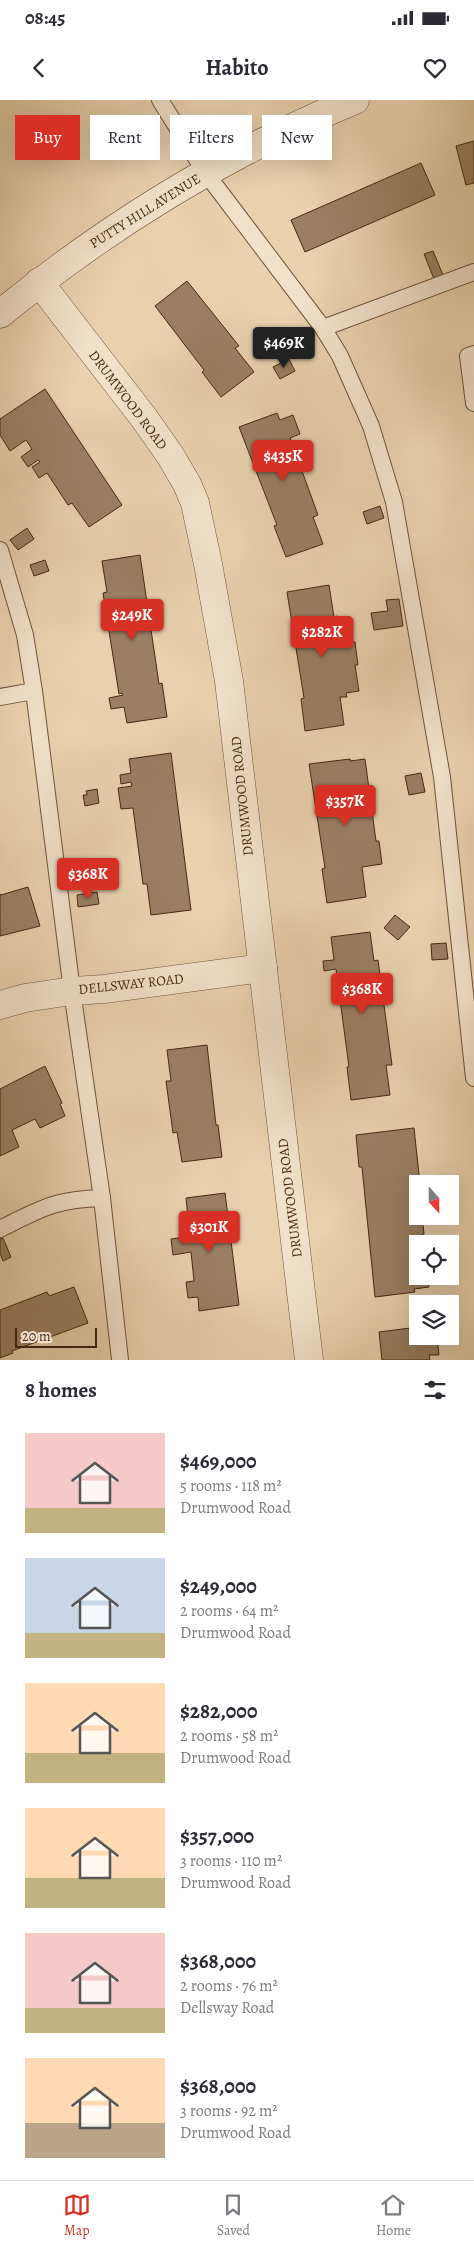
<!DOCTYPE html>
<html lang="en">
<head>
<meta charset="utf-8">
<style>
  :root { --surface:#fff; --page:#f7f7f7; --text:#2b2b33; --muted:#7c7c81; --line:#e1e1e2; --accent:#d93025 }
  body { margin:0; font-family:Alegreya,serif; background:var(--page); color:var(--text); height:100vh; display:flex; flex-direction:column; font-size:19px; white-space:nowrap }
  * { box-sizing:border-box; margin:0 }
  p { font-size:16px; color:var(--muted) }
  .icon { flex:none; width:28px; height:28px; fill:none; stroke:currentColor; stroke-width:2; stroke-linecap:round; stroke-linejoin:round }
  .map { position:relative; height:1260px; overflow:hidden }
  .drawer { display:flex; flex-direction:column; background:var(--surface); flex:1 }
  .drawer>* { flex:none }
  .banner { position:absolute; left:15px; top:15px; width:445px; height:45px; display:flex; gap:10px }
  .needle { width:32px; rotate:159deg }
  .controls { position:absolute; left:409px; top:1075px; display:grid; gap:10px }
  .controls a { display:grid; place-items:center; width:50px; height:50px; border-radius:0px; background:var(--surface); box-shadow:0 5px 20px #0002; font-size:25px }
  .scale { position:absolute; left:15px; bottom:12px; width:82px; box-sizing:border-box; padding-left:5px; border:2px solid #462711; border-top:0; font-size:14px; line-height:18px; white-space:nowrap; color:#462711; -webkit-text-stroke:4px #f1e1ca; paint-order:stroke }
  .price { position:absolute; translate:-50% -42px; padding:0 11px; border-radius:5px; background:var(--accent); color:#fff; font-size:16px; line-height:32px; filter:drop-shadow(0 1px 2px #0008) }
  .price::after { content:''; position:absolute; left:50%; top:30px; width:15px; height:11px; margin-left:-8px; background:inherit; clip-path:polygon(0 0,100% 0,50% 100%) }
  .price.active { background:#222; color:#fff }
  ul { padding:0; list-style:none }
  li { display:flex; align-items:center; gap:15px; height:125px; padding:0 25px }
  li span { display:grid; place-items:center; flex:none; width:140px; height:100px; border-radius:0px; color:#555 }
  li>.icon { margin-inline-start:auto }
  span .icon { width:60px; height:60px; fill:#fffc; stroke-width:1 }
  li b { font-size:21px }
  h2 { display:flex; justify-content:space-between; align-items:center; height:60px; padding:0 25px; font-size:21px }
  .chip { padding:0 18px; border-radius:0px; background:var(--surface); box-shadow:0 5px 20px #0002; font-size:18px; line-height:45px }
  .chip.active { background:var(--accent); color:#fff }
  .status { display:flex; justify-content:space-between; align-items:center; height:35px; padding:0 25px; background:var(--surface); direction:ltr }
  .status svg { height:14px; fill:currentColor }
  header { display:flex; justify-content:space-between; align-items:center; height:65px; padding:0 25px; background:var(--surface); font-size:22px; font-weight:700 }
  .tabs { display:flex; justify-content:space-around; align-items:center; height:70px; border-top:1px solid var(--line); background:var(--surface); font-size:14px; color:var(--muted) }
  .tabs a { display:grid; justify-items:center; gap:2px }
  .tabs .active { color:var(--accent) }
  .map>svg:first-child { display:block }
</style>
</head>
<body>
<div class="status"><b>08:45</b><svg viewBox="0 0 49 12"><path d="M0 12V9h3v3zM5 12V6h3v6zM10 12V3h3v9zM15 12V0h3v12zM26 1h20v11H26zM47 4h2v5h-2z"/></svg></div>
<header><svg class="icon" aria-label="back" viewBox="0 0 24 24"><path d="M15 5l-7 7 7 7"/></svg>Habito<svg class="icon" aria-label="heart" viewBox="0 0 24 24"><path d="M12 20l-8-8c-3-5 5-10 8-4 3-6 11-1 8 4z"/></svg></header>
<div class="map">
<svg width="474" height="1260" viewBox="0 0 474 1260">
  <rect width="100%" height="100%" fill="#e9d1ae"/>
  <filter id="stains"><feTurbulence type="fractalNoise" baseFrequency=".004" numOctaves="4"/><feColorMatrix values="0 0 0 0 .2 0 0 0 0 .09 0 0 0 0 .02 0 0 0 .5 -.17"/></filter>
  <radialGradient id="worn" r=".72"><stop offset=".6" stop-color="#630" stop-opacity="0"/><stop offset="1" stop-color="#630" stop-opacity=".3"/></radialGradient>
  <g fill="#9b7f63" stroke="#462711">
    <path d="M474,41v42l-8,2 -10,-39z"/>
    <path d="M421,63l14,32 -130,57 -14,-32z"/>
    <path d="M433,151l10,24 -9,4 -10,-25z"/>
    <path d="M187,181l52,65 -4,2 19,24 -33,25 -19,-25 2,-2 -49,-64z"/>
    <path d="M289,259l6,12 -15,8 -7,-12z"/>
    <path d="M45,289l77,116 -33,22 -17,-24 -4,2 -21,-32 -8,5 -7,-11 8,-5 -2,-2 -10,7 -7,-10 11,-8 -6,-9 -16,11 -10,-16v-16z"/>
    <path d="M277,313l3,7 13,-5 7,19 -10,4 28,77 -5,2 10,27 -37,13 -12,-31 3,-1 -38,-98z"/>
    <path d="M380,406l4,12 -17,6 -4,-12z"/>
    <path d="M27,428l7,11 -16,11 -8,-10z"/>
    <path d="M140,455l19,129 3,-1 5,34 -40,6 -3,-16 -13,2 -2,-11 14,-3 -1,-2 -3,1 -16,-101 4,-1 -5,-31z"/>
    <path d="M45,460l4,11 -15,5 -4,-11z"/>
    <path d="M329,485l5,32 3,-1 4,29 14,-3 3,23h-3l4,26 -13,2 1,4h-7l4,28 -39,6 -4,-32 3,-1 -17,-106z"/>
    <path d="M399,499l4,27 -29,4 -3,-17 17,-2 -2,-11z"/>
    <path d="M171,653l20,157 -40,5 -4,-31h-4l-10,-76 -12,1 -3,-21 14,-2 -1,-4 -10,2 -1,-9 11,-2 -2,-14z"/>
    <path d="M350,659v2l15,-2 11,82h3l3,23 -20,3 4,30 -39,6 -5,-34 3,-1 -16,-104z"/>
    <path d="M421,673l4,19 -16,3 -4,-19z"/>
    <path d="M97,689l2,14 -14,3 -2,-11h4l-1,-4z"/>
    <path d="M28,787l12,39 -40,10v-42l1,1z"/>
    <path d="M97,792l2,12 -21,3 -1,-12z"/>
    <path d="M395,815l15,12 -12,13 -14,-12z"/>
    <path d="M370,832l4,29 4,-1 14,105h-6l4,30 -39,5 -4,-33h2l-13,-98 -12,2 -1,-10 11,-1 -3,-23z"/>
    <path d="M446,843l2,16 -16,1 -1,-16z"/>
    <path d="M207,945l9,80h2l4,32 -40,5 -5,-30 -4,1 -7,-52h5l-4,-31z"/>
    <path d="M45,966l17,37 -2,1 5,12 -25,12 -5,-9 -23,11 7,17 -19,9v-67z"/>
    <path d="M414,1028l6,56h-2v32h4l2,18h-2l1,10h-5v32h9l2,11 -15,2 1,3 -40,5 -13,-130h-3l-3,-32z"/>
    <path d="M225,1093l14,112 -40,6 -1,-14 -10,1 -2,-16 8,-1 -3,-29 -18,3 -2,-16 16,-2 -1,-8 3,-1 -3,-30z"/>
    <path d="M3,1138l8,19 -8,4 -3,-8v-14z"/>
    <path d="M74,1187l14,36 -76,28 1,2 -13,5v-48l47,-18 2,4z"/>
    <path d="M418,1227v9h19l2,19h-10l1,5h-48l-3,-28z"/>
  </g>
  <g fill="none" stroke-linecap="round" stroke-linejoin="round">
    <g stroke="#6f5238" stroke-width="18">
      <g id="service">
        <path d="M160,0l45,72 118,156 17,28 31,70 23,76 48,275 32,301"/>
        <path d="M323,228l151,-56"/>
        <path d="M474,254l-6,2 6,47"/>
        <path d="M0,450l25,85 9,56 38,300 30,207 18,162"/>
        <path d="M0,597l34,-6"/>
        <path d="M0,1129c40,-20 56,-30 102,-31"/>
      </g>
    </g>
    <g stroke="#6f5238" stroke-width="29">
      <g id="minor">
        <path d="M39,182l105,136 26,37 17,29 8,19 13,61 21,117 80,679"/>
        <path d="M0,905l25,-7 47,-7 32,-2 159,-21"/>
      </g>
    </g>
    <g stroke="#6f5238" stroke-width="29">
      <path id="tertiary" d="M0,214c108,-88 226,-161 355,-214"/>
    </g>
    <use href="#service" stroke="#f1e1ca" stroke-width="16"/>
    <use href="#minor" stroke="#f1e1ca" stroke-width="28"/>
    <use href="#tertiary" stroke="#f1e1ca" stroke-width="28"/>
  </g>
  <g text-anchor="middle" dominant-baseline="central" stroke-width="5" stroke-linejoin="round" paint-order="stroke">
    <g font-size="14" fill="#462711" stroke="#f1e1ca">
      <text transform="translate(145 111) rotate(-32)">PUTTY HILL AVENUE</text>
      <text transform="translate(128 300) rotate(53)">DRUMWOOD ROAD</text>
      <text transform="translate(242 696) rotate(-96)">DRUMWOOD ROAD</text>
      <text transform="translate(131 884) rotate(-6)">DELLSWAY ROAD</text>
      <text transform="translate(290 1098) rotate(-97)">DRUMWOOD ROAD</text>
    </g>
  </g>
  <rect width="100%" height="100%" filter="url(#stains)"/>
  <rect width="100%" height="100%" fill="url(#worn)"/>
</svg>
<div class="controls">
<a><svg class="needle" viewBox="-14 -14 28 28"><path d="M0-13l5 13h-10z" fill="#e53935"/><path d="M0 13l5-13h-10z" fill="#7c7c81"/></svg></a>
<a><svg class="icon" aria-label="locate" viewBox="0 0 24 24"><circle cx="12" cy="12" r="6"/><path d="M12 2v4M12 18v4M2 12h4M18 12h4"/></svg></a>
<a><svg class="icon" aria-label="layers" viewBox="0 0 24 24"><path d="M12 4l9 5-9 5-9-5zM3 14l9 5 9-5"/></svg></a>
</div>
<div class="scale">20 m</div>
<b class="price active" style="left:284px;top:269px">$469K</b>
<b class="price" style="left:283px;top:382px">$435K</b>
<b class="price" style="left:132px;top:541px">$249K</b>
<b class="price" style="left:322px;top:558px">$282K</b>
<b class="price" style="left:345px;top:727px">$357K</b>
<b class="price" style="left:88px;top:800px">$368K</b>
<b class="price" style="left:362px;top:915px">$368K</b>
<b class="price" style="left:209px;top:1153px">$301K</b>
<div class="banner">
<a class="chip active">Buy</a>
<a class="chip">Rent</a>
<a class="chip">Filters</a>
<a class="chip">New</a>
</div>
</div>
<section class="drawer">
<h2>8 homes<svg class="icon" aria-label="filters" viewBox="0 0 24 24"><path d="M4 7h16M4 17h16"/><circle cx="9" cy="7" r="2"/><circle cx="15" cy="17" r="2"/></svg></h2>
<ul>
<li><span style="background:linear-gradient(#f6c9c9 75%,#c2b280 0)"><svg class="icon" aria-label="home" viewBox="0 0 24 24"><path d="M3 11l9-7 9 7M6 9v11h12V9"/></svg></span><div><b>$469,000</b><p>5 rooms · 118 m²</p><p>Drumwood Road</p></div></li>
<li><span style="background:linear-gradient(#c9d6e8 75%,#c2b280 0)"><svg class="icon" aria-label="home" viewBox="0 0 24 24"><path d="M3 11l9-7 9 7M6 9v11h12V9"/></svg></span><div><b>$249,000</b><p>2 rooms · 64 m²</p><p>Drumwood Road</p></div></li>
<li><span style="background:linear-gradient(#ffd9b3 70%,#c2b280 0)"><svg class="icon" aria-label="home" viewBox="0 0 24 24"><path d="M3 11l9-7 9 7M6 9v11h12V9"/></svg></span><div><b>$282,000</b><p>2 rooms · 58 m²</p><p>Drumwood Road</p></div></li>
<li><span style="background:linear-gradient(#ffd9b3 70%,#c2b280 0)"><svg class="icon" aria-label="home" viewBox="0 0 24 24"><path d="M3 11l9-7 9 7M6 9v11h12V9"/></svg></span><div><b>$357,000</b><p>3 rooms · 110 m²</p><p>Drumwood Road</p></div></li>
<li><span style="background:linear-gradient(#f6c9c9 75%,#c2b280 0)"><svg class="icon" aria-label="home" viewBox="0 0 24 24"><path d="M3 11l9-7 9 7M6 9v11h12V9"/></svg></span><div><b>$368,000</b><p>2 rooms · 76 m²</p><p>Dellsway Road</p></div></li>
<li><span style="background:linear-gradient(#ffd9b3 65%,#b9a48a 0)"><svg class="icon" aria-label="home" viewBox="0 0 24 24"><path d="M3 11l9-7 9 7M6 9v11h12V9"/></svg></span><div><b>$368,000</b><p>3 rooms · 92 m²</p><p>Drumwood Road</p></div></li>
</ul>
</section>
<nav class="tabs">
<a class="active"><svg class="icon" aria-label="map" viewBox="0 0 24 24"><path d="M3 6l6-2 6 2 6-2v14l-6 2-6-2-6 2zM9 4v14M15 6v14"/></svg>Map</a>
<a><svg class="icon" aria-label="saved" viewBox="0 0 24 24"><path d="M7 4h10v16l-5-4-5 4z"/></svg>Saved</a>
<a><svg class="icon" aria-label="home" viewBox="0 0 24 24"><path d="M3 11l9-7 9 7M6 9v11h12V9"/></svg>Home</a>
</nav>
</body>
</html>
